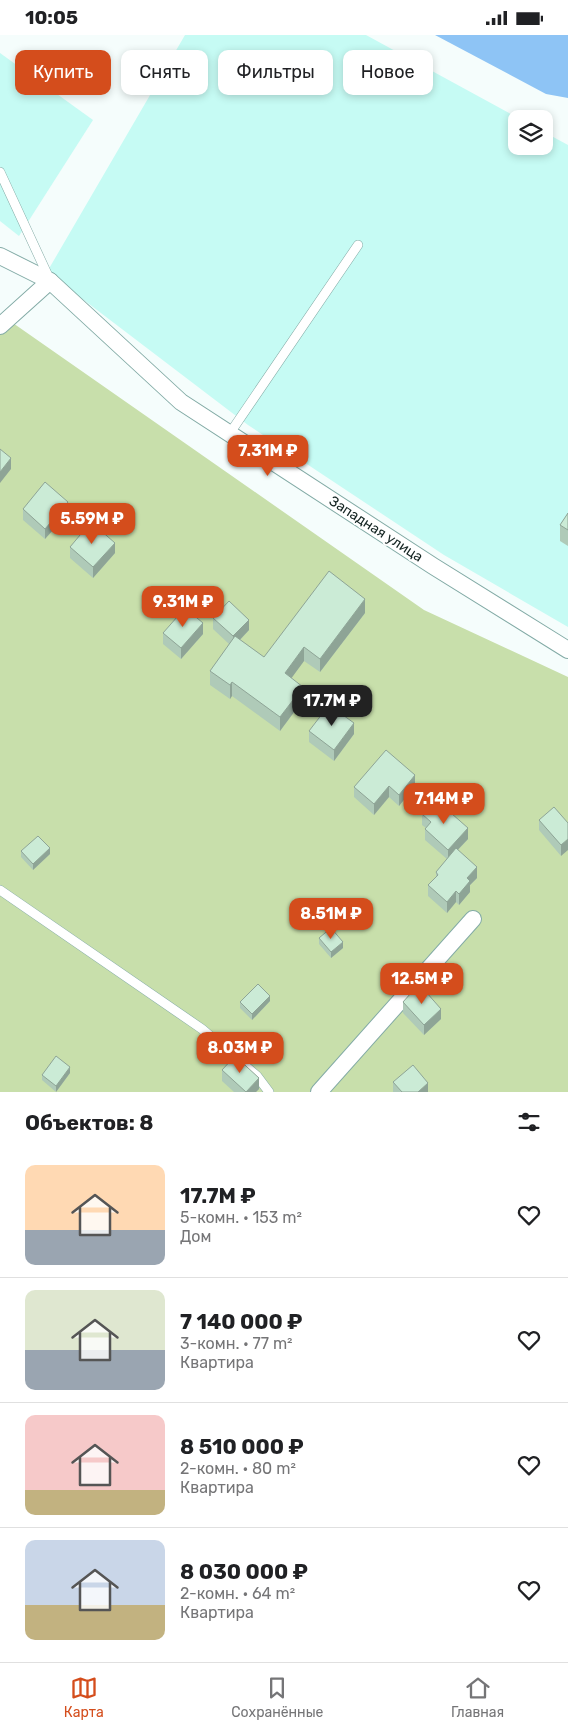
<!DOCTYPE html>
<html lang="ru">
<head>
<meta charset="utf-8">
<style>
  :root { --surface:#fff; --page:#f6f6f6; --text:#202124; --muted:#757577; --line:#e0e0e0; --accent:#d44d1c }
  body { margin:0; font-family:Rubik,sans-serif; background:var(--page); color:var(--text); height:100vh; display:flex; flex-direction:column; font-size:19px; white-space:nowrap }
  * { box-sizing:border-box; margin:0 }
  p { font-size:16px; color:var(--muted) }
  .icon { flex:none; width:28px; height:28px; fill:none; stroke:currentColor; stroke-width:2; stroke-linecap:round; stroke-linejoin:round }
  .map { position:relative; height:1057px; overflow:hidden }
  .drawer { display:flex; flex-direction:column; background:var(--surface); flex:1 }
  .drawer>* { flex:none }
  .guide { position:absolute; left:15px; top:15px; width:539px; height:45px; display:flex; gap:10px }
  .controls { position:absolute; left:508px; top:75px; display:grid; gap:10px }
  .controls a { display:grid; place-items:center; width:45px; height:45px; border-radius:10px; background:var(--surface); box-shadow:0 2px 8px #0003; font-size:25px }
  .price { position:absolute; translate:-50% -42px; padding:0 11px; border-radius:10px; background:var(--accent); color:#fff; font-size:16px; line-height:32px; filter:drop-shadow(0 1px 2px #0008) }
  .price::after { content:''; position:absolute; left:50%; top:30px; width:15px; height:11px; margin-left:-8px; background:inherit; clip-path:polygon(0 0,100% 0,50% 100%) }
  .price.active { background:#222; color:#fff }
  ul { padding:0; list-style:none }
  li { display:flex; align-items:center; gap:15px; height:125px; padding:0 25px }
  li+li { border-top:1px solid var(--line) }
  li span { display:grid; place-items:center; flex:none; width:140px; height:100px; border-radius:10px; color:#555 }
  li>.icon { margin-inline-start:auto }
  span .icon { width:60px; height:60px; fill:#fffc; stroke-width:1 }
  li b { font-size:21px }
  h2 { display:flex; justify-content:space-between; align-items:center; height:60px; padding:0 25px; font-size:21px }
  .tag { padding:0 18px; border-radius:10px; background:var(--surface); box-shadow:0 2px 8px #0003; font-size:18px; line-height:45px }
  .tag.active { background:var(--accent); color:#fff }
  .status { display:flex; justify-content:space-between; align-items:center; height:35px; padding:0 25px; background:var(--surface); direction:ltr }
  .status svg { height:14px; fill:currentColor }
  .tab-bar { display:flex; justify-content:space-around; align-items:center; height:70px; border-top:1px solid var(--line); background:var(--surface); font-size:14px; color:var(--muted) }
  .tab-bar a { display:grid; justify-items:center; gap:2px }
  .tab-bar .active { color:var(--accent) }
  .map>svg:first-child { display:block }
</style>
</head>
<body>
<div class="status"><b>10:05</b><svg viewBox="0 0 49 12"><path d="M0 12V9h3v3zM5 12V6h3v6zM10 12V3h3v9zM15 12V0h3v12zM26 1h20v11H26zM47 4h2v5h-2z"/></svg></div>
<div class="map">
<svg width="568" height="1057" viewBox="0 0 568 1057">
  <rect width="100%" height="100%" fill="#f5fdfc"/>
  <g fill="#c6fbf4">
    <path d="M185,0h181l154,84h-4v27h28v-14l24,13v482l-124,-72 -196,-130 -201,-153z"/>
    <path d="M0,18l93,67 -74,116 -19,-15z"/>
  </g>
  <path fill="#c8dfab" d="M0,279l424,296 144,67v415h-568z"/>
  <path fill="#8ec4f5" d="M435,0h133v63l-22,-4z"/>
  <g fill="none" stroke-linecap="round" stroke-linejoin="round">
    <g stroke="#83aba6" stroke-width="10">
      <g id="service">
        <path d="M0,137l49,106"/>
        <path d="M230,398l128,-188"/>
        <path d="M0,855l202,139 55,47 12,16"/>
      </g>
    </g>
    <g stroke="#83aba6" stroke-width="18">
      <g id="minor">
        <path d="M0,221l50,25 131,121 252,164 135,84"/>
        <path d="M0,291l50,-45"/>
        <path d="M319,1057l154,-173"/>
      </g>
    </g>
    <use href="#service" stroke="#fff" stroke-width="9"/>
    <use href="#minor" stroke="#fff" stroke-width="16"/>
  </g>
  <g fill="#afcab8">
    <path d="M23,474l45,4 -23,26 -22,-19z"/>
    <path d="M568,478v33l-8,-5v-16z"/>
    <path d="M70,512l45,6 -22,25 -23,-20z"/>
    <path d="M365,578l-45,59 -16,-11 -13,17 12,22 -23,31 -48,-35 -2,3 -20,-14v-14l19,-27 -16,-15v-11l36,12 -9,10 24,17z"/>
    <path d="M163,598l40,1 -22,25 -18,-15z"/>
    <path d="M309,696l45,3 -20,27 -25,-19z"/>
    <path d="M415,751l-16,20 -10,-9 -15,18 -20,-18v-10z"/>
    <path d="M422,779l46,25 -10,11 19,28 -7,7v7l-11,13 -3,-3 -9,11 -19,-17v-11l8,-8v-5l11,-13 -22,-19v-11l1,-1 -4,-3z"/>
    <path d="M539,785l29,3 -7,33 -22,-26z"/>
    <path d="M21,816l29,3 -17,16 -12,-13z"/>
    <path d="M319,903l24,10 -12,10 -12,-14z"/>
    <path d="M270,966l-18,19 -12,-12v-6z"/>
    <path d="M403,967l38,17 -17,16 -21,-22z"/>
    <path d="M222,1035l37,19 -3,3h-22l-12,-11z"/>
    <path d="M70,1038l-14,19 -14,-12v-5z"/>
    <path d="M393,1047l35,10h-35z"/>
  </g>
  <g fill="#8ea496">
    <path d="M11,423v11l-11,14v-11z"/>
    <path d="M68,467v11l-23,26v-10z"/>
    <path d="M115,508v10l-22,25v-11z"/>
    <path d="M365,564v14l-45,59v-13z"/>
    <path d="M249,585v10l-16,17v-11z"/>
    <path d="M203,588v11l-22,25v-11z"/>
    <path d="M304,612v14l-19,26v-14z"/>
    <path d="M232,647v14l-2,3v-14z"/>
    <path d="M303,652v13l-23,31v-14z"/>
    <path d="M354,688v11l-20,27v-11z"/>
    <path d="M415,740v11l-16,20v-11z"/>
    <path d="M389,751v11l-15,18v-11z"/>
    <path d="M468,793v11l-20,21v-10z"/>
    <path d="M568,804v11l-7,6v-11z"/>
    <path d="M50,813v6l-17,16v-6z"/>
    <path d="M477,832v11l-7,7v7l-11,13v-11l8,-16z"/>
    <path d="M456,856v11l-9,11v-11z"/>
    <path d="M343,907v6l-12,10v-6z"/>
    <path d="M270,961v5l-18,19v-6z"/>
    <path d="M441,974v10l-17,16v-10z"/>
    <path d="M70,1032v6l-14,19v-6z"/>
    <path d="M259,1043v11l-3,3h-10z"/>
    <path d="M428,1048v9h-10z"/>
  </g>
  <g fill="#cbebd6" stroke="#8ea496">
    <path d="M0,414l11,9 -11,14z"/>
    <path d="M45,447l23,20 -23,27 -22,-20z"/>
    <path d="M568,478v17l-8,-5z"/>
    <path d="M91,487l24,21 -22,24 -23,-20z"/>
    <path d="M329,536l36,28 -45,60 -16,-12 -19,26 18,14 -23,30 -48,-35 -2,3 -20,-14 25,-35 29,21z"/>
    <path d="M229,566l20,19 -16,16 -20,-18z"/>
    <path d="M185,573l18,15 -22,25 -18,-15z"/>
    <path d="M329,670l25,18 -20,27 -25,-19z"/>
    <path d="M386,715l29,25 -16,20 -10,-9 -15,18 -20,-17z"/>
    <path d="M435,764l33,29 -20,22 -23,-21 6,-7 -9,-8z"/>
    <path d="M554,772l14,16v16l-7,6 -22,-25z"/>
    <path d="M38,801l12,12 -17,16 -12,-13z"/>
    <path d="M456,813l21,19 -10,11 3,3 -11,13 -3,-3 -9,11 -19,-17 10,-10 -2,-3z"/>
    <path d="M331,893l12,14 -12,10 -12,-14z"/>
    <path d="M258,949l12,12 -18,18 -12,-12z"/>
    <path d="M419,949l22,25 -17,16 -21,-23z"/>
    <path d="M56,1021l14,11 -14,19 -14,-11z"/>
    <path d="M235,1021l24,22 -13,14 -24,-22z"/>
    <path d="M413,1030l15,18 -10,9h-16l-9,-10z"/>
  </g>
  <g text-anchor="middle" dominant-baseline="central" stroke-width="4" stroke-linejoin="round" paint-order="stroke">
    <g font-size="14" fill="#142422" stroke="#fff">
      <text transform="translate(376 494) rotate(33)">Западная улица</text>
    </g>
  </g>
</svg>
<div class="controls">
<a><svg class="icon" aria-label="layers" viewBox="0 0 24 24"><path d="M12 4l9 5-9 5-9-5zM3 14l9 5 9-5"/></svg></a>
</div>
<b class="price" style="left:268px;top:442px">7.31M ₽</b>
<b class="price" style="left:92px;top:510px">5.59M ₽</b>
<b class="price" style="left:183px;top:593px">9.31M ₽</b>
<b class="price active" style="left:332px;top:692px">17.7M ₽</b>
<b class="price" style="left:444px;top:790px">7.14M ₽</b>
<b class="price" style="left:331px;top:905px">8.51M ₽</b>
<b class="price" style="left:422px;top:970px">12.5M ₽</b>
<b class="price" style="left:240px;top:1039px">8.03M ₽</b>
<div class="guide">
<a class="tag active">Купить</a>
<a class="tag">Снять</a>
<a class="tag">Фильтры</a>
<a class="tag">Новое</a>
</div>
</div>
<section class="drawer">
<h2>Объектов: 8<svg class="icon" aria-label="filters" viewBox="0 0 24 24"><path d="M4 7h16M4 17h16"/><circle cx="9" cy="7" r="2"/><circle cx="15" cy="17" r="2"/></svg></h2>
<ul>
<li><span style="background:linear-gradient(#ffd9b3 65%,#9aa5b1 0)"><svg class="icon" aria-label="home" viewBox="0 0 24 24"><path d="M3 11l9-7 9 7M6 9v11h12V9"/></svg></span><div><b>17.7M ₽</b><p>5-комн. · 153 m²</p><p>Дом</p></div><svg class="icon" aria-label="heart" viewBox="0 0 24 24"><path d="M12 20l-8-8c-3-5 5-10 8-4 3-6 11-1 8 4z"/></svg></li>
<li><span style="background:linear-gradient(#dfe7d0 60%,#9aa5b1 0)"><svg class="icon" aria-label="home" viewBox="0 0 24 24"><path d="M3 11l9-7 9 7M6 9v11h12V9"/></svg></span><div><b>7 140 000 ₽</b><p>3-комн. · 77 m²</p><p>Квартира</p></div><svg class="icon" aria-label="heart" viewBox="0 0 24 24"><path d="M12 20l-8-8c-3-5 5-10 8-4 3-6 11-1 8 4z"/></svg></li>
<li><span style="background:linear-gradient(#f6c9c9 75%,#c2b280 0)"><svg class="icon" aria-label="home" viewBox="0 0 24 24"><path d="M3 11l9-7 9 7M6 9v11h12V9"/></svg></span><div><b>8 510 000 ₽</b><p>2-комн. · 80 m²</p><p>Квартира</p></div><svg class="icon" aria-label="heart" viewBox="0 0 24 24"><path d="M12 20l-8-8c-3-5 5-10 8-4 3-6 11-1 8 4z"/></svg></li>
<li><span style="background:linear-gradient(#c9d6e8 65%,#c2b280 0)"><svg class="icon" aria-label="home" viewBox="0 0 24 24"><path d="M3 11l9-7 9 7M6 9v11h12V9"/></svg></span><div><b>8 030 000 ₽</b><p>2-комн. · 64 m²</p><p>Квартира</p></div><svg class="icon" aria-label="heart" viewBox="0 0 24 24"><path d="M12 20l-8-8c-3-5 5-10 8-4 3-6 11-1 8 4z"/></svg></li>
</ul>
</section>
<nav class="tab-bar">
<a class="active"><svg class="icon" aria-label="map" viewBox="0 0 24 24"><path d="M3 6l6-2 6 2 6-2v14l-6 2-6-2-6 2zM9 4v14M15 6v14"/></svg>Карта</a>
<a><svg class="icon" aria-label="saved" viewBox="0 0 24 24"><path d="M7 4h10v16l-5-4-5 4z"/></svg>Сохранённые</a>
<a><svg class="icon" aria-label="home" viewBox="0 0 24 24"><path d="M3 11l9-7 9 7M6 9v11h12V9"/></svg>Главная</a>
</nav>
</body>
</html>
